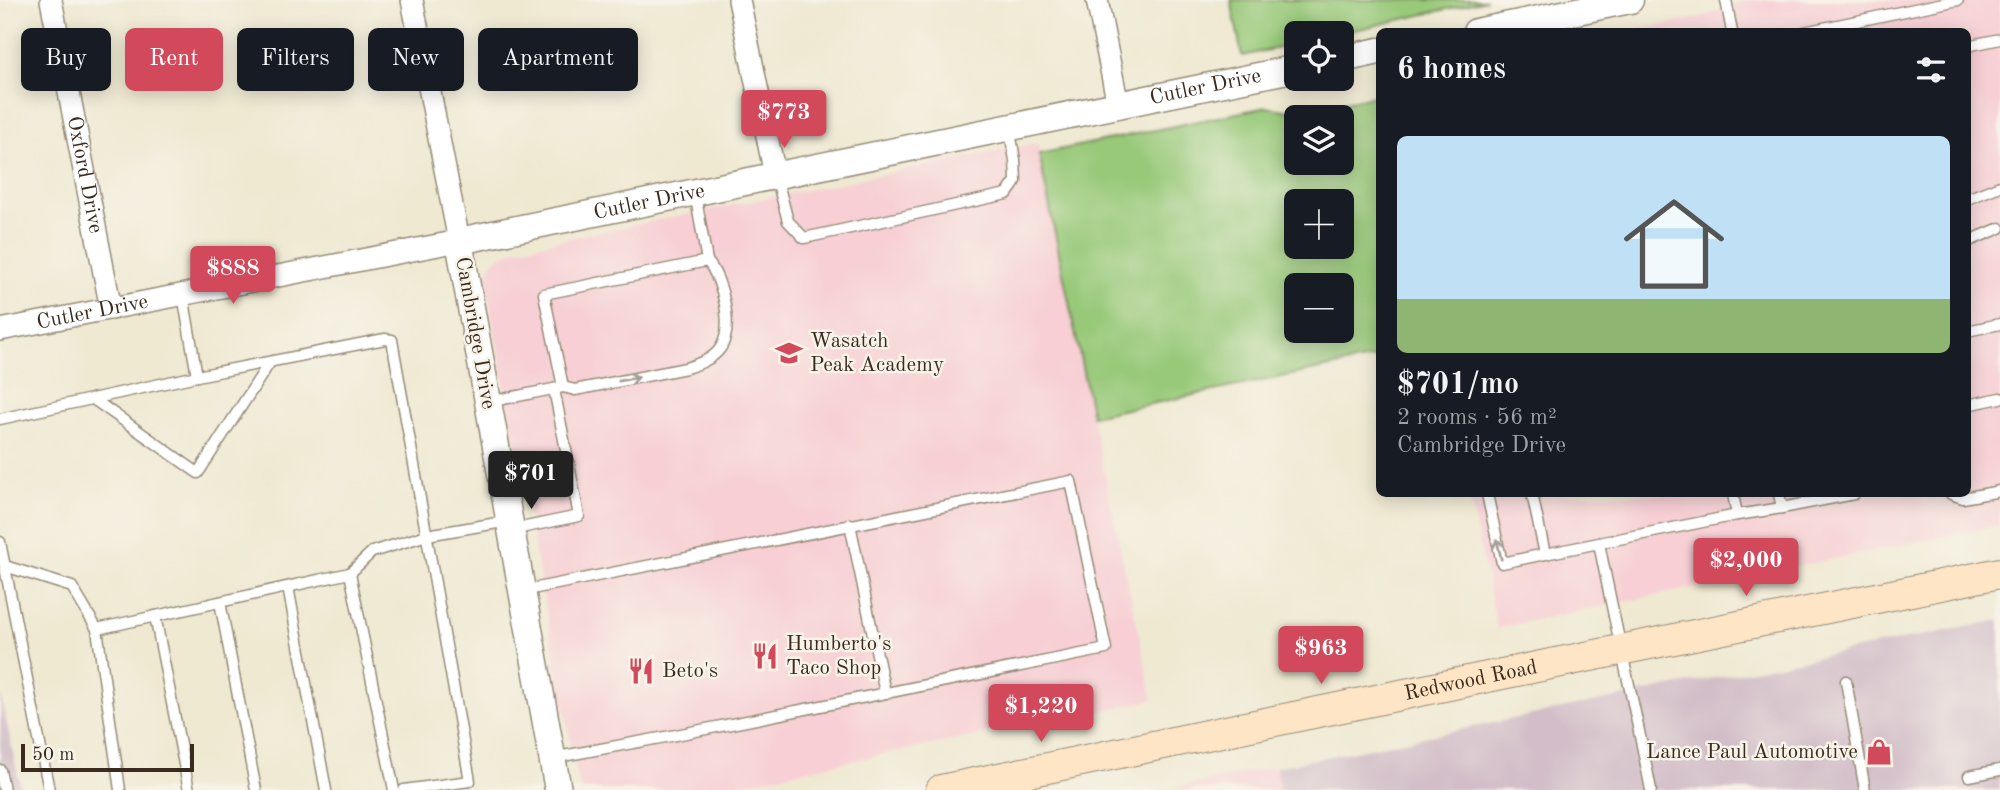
<!DOCTYPE html>
<html lang="en">
<head>
<meta charset="utf-8">
<style>
  :root { --surface:#171b24; --page:#20242c; --text:#f1f3f6; --muted:#9ea1a6; --line:#363941; --accent:#d1495b }
  body { margin:0; font-family:"Old Standard TT",serif; background:var(--page); color:var(--text); height:100vh; display:flex; flex-direction:column; font-size:26px; white-space:nowrap }
  * { box-sizing:border-box; margin:0 }
  p { font-size:23px; color:var(--muted) }
  .icon { flex:none; width:38px; height:38px; fill:none; stroke:currentColor; stroke-width:2; stroke-linecap:round; stroke-linejoin:round }
  .map { position:relative; flex:1; overflow:hidden }
  .side { position:absolute; left:1376px; top:28px; width:595px; height:469px; display:flex; flex-direction:column; background:var(--surface); border-radius:10px; box-shadow:0 4px 18px #0003 }
  .side>* { flex:none }
  .guide { position:absolute; left:21px; top:28px; width:665px; height:63px; display:flex; gap:14px }
  .controls { position:absolute; left:1284px; top:21px; display:grid; gap:14px }
  .controls a { display:grid; place-items:center; width:70px; height:70px; border-radius:10px; background:var(--surface); box-shadow:0 4px 18px #0003; font-size:35px }
  .scale { position:absolute; left:21px; bottom:18px; width:173px; box-sizing:border-box; padding-left:7px; border:4px solid #3b2a1e; border-top:0; font-size:19px; line-height:24px; white-space:nowrap; color:#3b2a1e; -webkit-text-stroke:5px #f7f3e8; paint-order:stroke }
  .price { position:absolute; translate:-50% -60px; padding:0 16px; border-radius:7px; background:var(--accent); color:#fff; font-size:23px; line-height:46px; filter:drop-shadow(0 2px 4px #0008) }
  .price::after { content:''; position:absolute; left:50%; top:42px; width:21px; height:16px; margin-left:-10px; background:inherit; clip-path:polygon(0 0,100% 0,50% 100%) }
  .price.current { background:#222; color:#fff }
  ul { padding:0; list-style:none }
  li { display:grid; align-content:center; gap:14px; height:371px; padding:0 21px }
  li+li { border-top:2px solid var(--line) }
  li span { display:grid; place-items:center; height:217px; border-radius:10px; color:#555 }
  li>.icon { margin-inline-start:auto }
  span .icon { width:126px; height:126px; fill:#fffc; stroke-width:1 }
  li b { font-size:30px }
  h2 { display:flex; justify-content:space-between; align-items:center; height:84px; padding:0 21px; font-size:30px }
  .chip { padding:0 24px; border-radius:10px; background:var(--surface); box-shadow:0 4px 18px #0003; font-size:24px; line-height:63px }
  .chip.current { background:var(--accent); color:#fff }
  .map>svg:first-child { display:block }
</style>
</head>
<body>
<div class="map">
<svg width="2000" height="790" viewBox="0 0 2000 790">
  <rect width="100%" height="100%" fill="#f7f3e8"/>
  <filter id="ink" filterUnits="userSpaceOnUse"><feTurbulence type="fractalNoise" baseFrequency=".0143" numOctaves="2"/><feDisplacementMap in="SourceGraphic" scale="14" xChannelSelector="R" yChannelSelector="G"/><feConvolveMatrix kernelMatrix="1 2 1 2 8 2 1 2 1" color-interpolation-filters="sRGB"/></filter>
  <filter id="wash" filterUnits="userSpaceOnUse"><feTurbulence type="fractalNoise" baseFrequency=".00686" numOctaves="4" result="noise"/><feDisplacementMap in="SourceGraphic" scale="28" xChannelSelector="R" yChannelSelector="G"/><feGaussianBlur stdDeviation="1.57" result="paint"/><feColorMatrix in="noise" values="0 0 0 0 0 0 0 0 0 0 0 0 0 0 0 0 0 1.4 0 .05"/><feComposite in="paint" operator="in"/></filter>
  <g filter="url(#wash)">
    <rect width="100%" height="100%" fill="#efe9d2"/>
    <g fill="#f7cfd4">
      <path d="M1747,0h253v525l-503,103 -28,-134h498v-462l-335,-1 66,-13z"/>
      <path d="M1037,143l55,273 61,284 -446,90h-125l-5,-11 -90,-490 -1,-7 4,-16 7,-8 19,-9z"/>
      <path d="M1276,767l4,23h-115z"/>
    </g>
    <g fill="#d2bdc8">
      <path d="M2000,620v170h-720l-4,-23z"/>
      <path d="M0,692l21,98h-21z"/>
    </g>
    <g fill="#98c979" stroke="#6a7a4c" stroke-width="2" fill-rule="evenodd">
      <path d="M1231,0h256l-145,33h-45v11l-55,12z"/>
      <path d="M1379,95v262l-287,59 -53,-262 227,-47 30,5zM1297,117h45v46h-45zM1297,201h45v46h-45zM1297,285h45v46h-45z"/>
    </g>
  </g>
  <g filter="url(#ink)">
    <g fill="none" stroke-linecap="round" stroke-linejoin="round">
      <g stroke="#958a78" stroke-width="13">
        <g id="service">
          <path d="M1726,0l6,32"/>
          <path d="M1804,32l154,-32"/>
          <path d="M1967,46l33,-7"/>
          <path d="M776,176l12,45 16,17 19,-4 184,-40 9,-13 -1,-21 -6,-33"/>
          <path d="M1967,199l33,-13"/>
          <path d="M1967,242l33,-14"/>
          <path d="M183,295l14,81"/>
          <path d="M1967,331l33,-7"/>
          <path d="M563,387l12,3 111,-22c12,-4 25,-8 33,-18 16,-20 4,-71 -12,-89"/>
          <path d="M93,399l105,74 72,-111"/>
          <path d="M488,402l75,-15 -19,-93 163,-33 -12,-68"/>
          <path d="M1967,405l33,-7"/>
          <path d="M0,419l197,-43 188,-37 7,1 78,441 -66,9"/>
          <path d="M1487,494l15,69 43,-9"/>
          <path d="M1532,494l13,60 54,-11c16,83 36,164 52,247"/>
          <path d="M1733,494l4,21"/>
          <path d="M1779,494l3,14 72,-14"/>
          <path d="M1951,494l12,4 37,-7"/>
          <path d="M850,524l35,169"/>
          <path d="M511,530l68,-14 -25,-127"/>
          <path d="M0,542l49,248"/>
          <path d="M1599,543l138,-28 45,-7"/>
          <path d="M5,566l67,21 25,42 253,-56 22,-21 55,-17 82,-14"/>
          <path d="M350,573l44,217"/>
          <path d="M288,587l38,203"/>
          <path d="M522,591l549,-110 35,168 -435,87 -119,22"/>
          <path d="M220,602l36,188"/>
          <path d="M155,616l34,174"/>
          <path d="M97,629l23,161"/>
          <path d="M1846,681l19,109"/>
          <path d="M0,770l4,20"/>
          <path d="M1969,776l31,-6"/>
        </g>
      </g>
      <g stroke="#958a78" stroke-width="24">
        <g id="minor">
          <path id="s1" d="M51,0l60,309"/>
          <path d="M739,0l36,175"/>
          <path d="M1097,0l21,105"/>
          <path id="s2" d="M0,330l459,-89 -47,-241"/>
        </g>
      </g>
      <g stroke="#958a78" stroke-width="29">
        <g id="tertiary">
          <path d="M1476,32l154,-32"/>
          <path d="M1342,59l37,-8"/>
          <path id="s3" d="M558,790l-99,-549 838,-173"/>
        </g>
      </g>
      <g stroke="#958a78" stroke-width="32">
        <g id="secondary">
          <path id="s4" d="M941,790l561,-116 498,-101"/>
        </g>
      </g>
      <use href="#service" stroke="#fff" stroke-width="10"/>
      <use href="#minor" stroke="#fff" stroke-width="21"/>
      <use href="#tertiary" stroke="#fff" stroke-width="26"/>
      <use href="#secondary" stroke="#fde5c5" stroke-width="30"/>
    </g>
    <defs><path id="oneway-shaft" d="M-6 0H5M1.5-3L5.5 0L1.5 3" fill="none" stroke-width="1.6" stroke-linecap="round" stroke-linejoin="round" transform="scale(1.75)"/></defs>
    <g stroke="#a79f9a">
      <use href="#oneway-shaft" transform="translate(629 379) rotate(-11)"/>
      <use href="#oneway-shaft" transform="translate(1499 549) rotate(-102)"/>
    </g>
  </g>
  <defs>
    <g id="school-bare" transform="scale(2.1)"><path d="M0-5L7-2L0 1L-7-2ZM-4 1L0 2.5L4 1V4Q0 6-4 4Z" fill="#d1495b" stroke="#f7f3e8" stroke-width="2.5" paint-order="stroke"/></g>
    <g id="restaurant-bare" transform="scale(2.1)"><path d="M-5-6h1v4h1v-4h1v4h1v-4h1v5L-1.5 .5V6h-2V.5L-5-1ZM5-6V6H3V1.5H1.5Q1.5-4 5-6Z" fill="#d1495b" stroke="#f7f3e8" stroke-width="2.5" paint-order="stroke"/></g>
    <g id="shop-bare" transform="scale(2.1)"><path d="M-5-2.5h2.3a2.7 3.5 0 0 1 5.4 0H5L5.5 6h-11ZM-1.5-2.5h3a1.5 2.3 0 0 0-3 0Z" fill="#d1495b" stroke="#f7f3e8" stroke-width="2.5" paint-order="stroke"/></g>
  </defs>
  <g fill-rule="evenodd">
    <use href="#school-bare" x="789" y="353"/>
    <use href="#restaurant-bare" x="765" y="656"/>
    <use href="#restaurant-bare" x="641" y="671"/>
    <use href="#shop-bare" x="1879" y="752"/>
  </g>
  <g text-anchor="middle" dominant-baseline="central" stroke-width="5" stroke-linejoin="round" paint-order="stroke">
    <g font-size="21" fill="#3b2a1e" stroke="#f7f3e8">
      <text stroke="none"><textPath href="#s3" startOffset="1320">Cutler Drive</textPath></text>
      <text stroke="none"><textPath href="#s1" startOffset="178">Oxford Drive</textPath></text>
      <text stroke="none"><textPath href="#s3" startOffset="752">Cutler Drive</textPath></text>
      <text stroke="none"><textPath href="#s2" startOffset="94">Cutler Drive</textPath></text>
      <text transform="translate(475 333) rotate(80)">Cambridge Drive</text>
      <text stroke="none"><textPath href="#s4" startOffset="541">Redwood Road</textPath></text>
    </g>
    <g font-size="21" fill="#3b2a1e" stroke="#f7f3e8" text-anchor="start">
      <text x="810" y="341">Wasatch<tspan x="810" dy="24">Peak Academy</tspan></text>
      <text x="786" y="644">Humberto's<tspan x="786" dy="24">Taco Shop</tspan></text>
      <text x="662" y="671">Beto's</text>
      <text x="1858" y="752" text-anchor="end">Lance Paul Automotive</text>
    </g>
  </g>
</svg>
<div class="controls">
<a><svg class="icon" aria-label="locate" viewBox="0 0 24 24"><circle cx="12" cy="12" r="6"/><path d="M12 2v4M12 18v4M2 12h4M18 12h4"/></svg></a>
<a><svg class="icon" aria-label="layers" viewBox="0 0 24 24"><path d="M12 4l9 5-9 5-9-5zM3 14l9 5 9-5"/></svg></a>
<a>+</a>
<a>−</a>
</div>
<div class="scale">50 m</div>
<b class="price" style="left:784px;top:150px">$773</b>
<b class="price" style="left:233px;top:306px">$888</b>
<b class="price current" style="left:531px;top:511px">$701</b>
<b class="price" style="left:1746px;top:598px">$2,000</b>
<b class="price" style="left:1321px;top:686px">$963</b>
<b class="price" style="left:1041px;top:744px">$1,220</b>
<div class="guide">
<a class="chip">Buy</a>
<a class="chip current">Rent</a>
<a class="chip">Filters</a>
<a class="chip">New</a>
<a class="chip">Apartment</a>
</div>
<section class="side">
<h2>6 homes<svg class="icon" aria-label="filters" viewBox="0 0 24 24"><path d="M4 7h16M4 17h16"/><circle cx="9" cy="7" r="2"/><circle cx="15" cy="17" r="2"/></svg></h2>
<ul>
<li><span style="background:linear-gradient(#bfe0f5 75%,#8fb573 0)"><svg class="icon" aria-label="home" viewBox="0 0 24 24"><path d="M3 11l9-7 9 7M6 9v11h12V9"/></svg></span><div><b>$701/mo</b><p>2 rooms · 56 m²</p><p>Cambridge Drive</p></div></li>
</ul>
</section>
</div>
</body>
</html>
